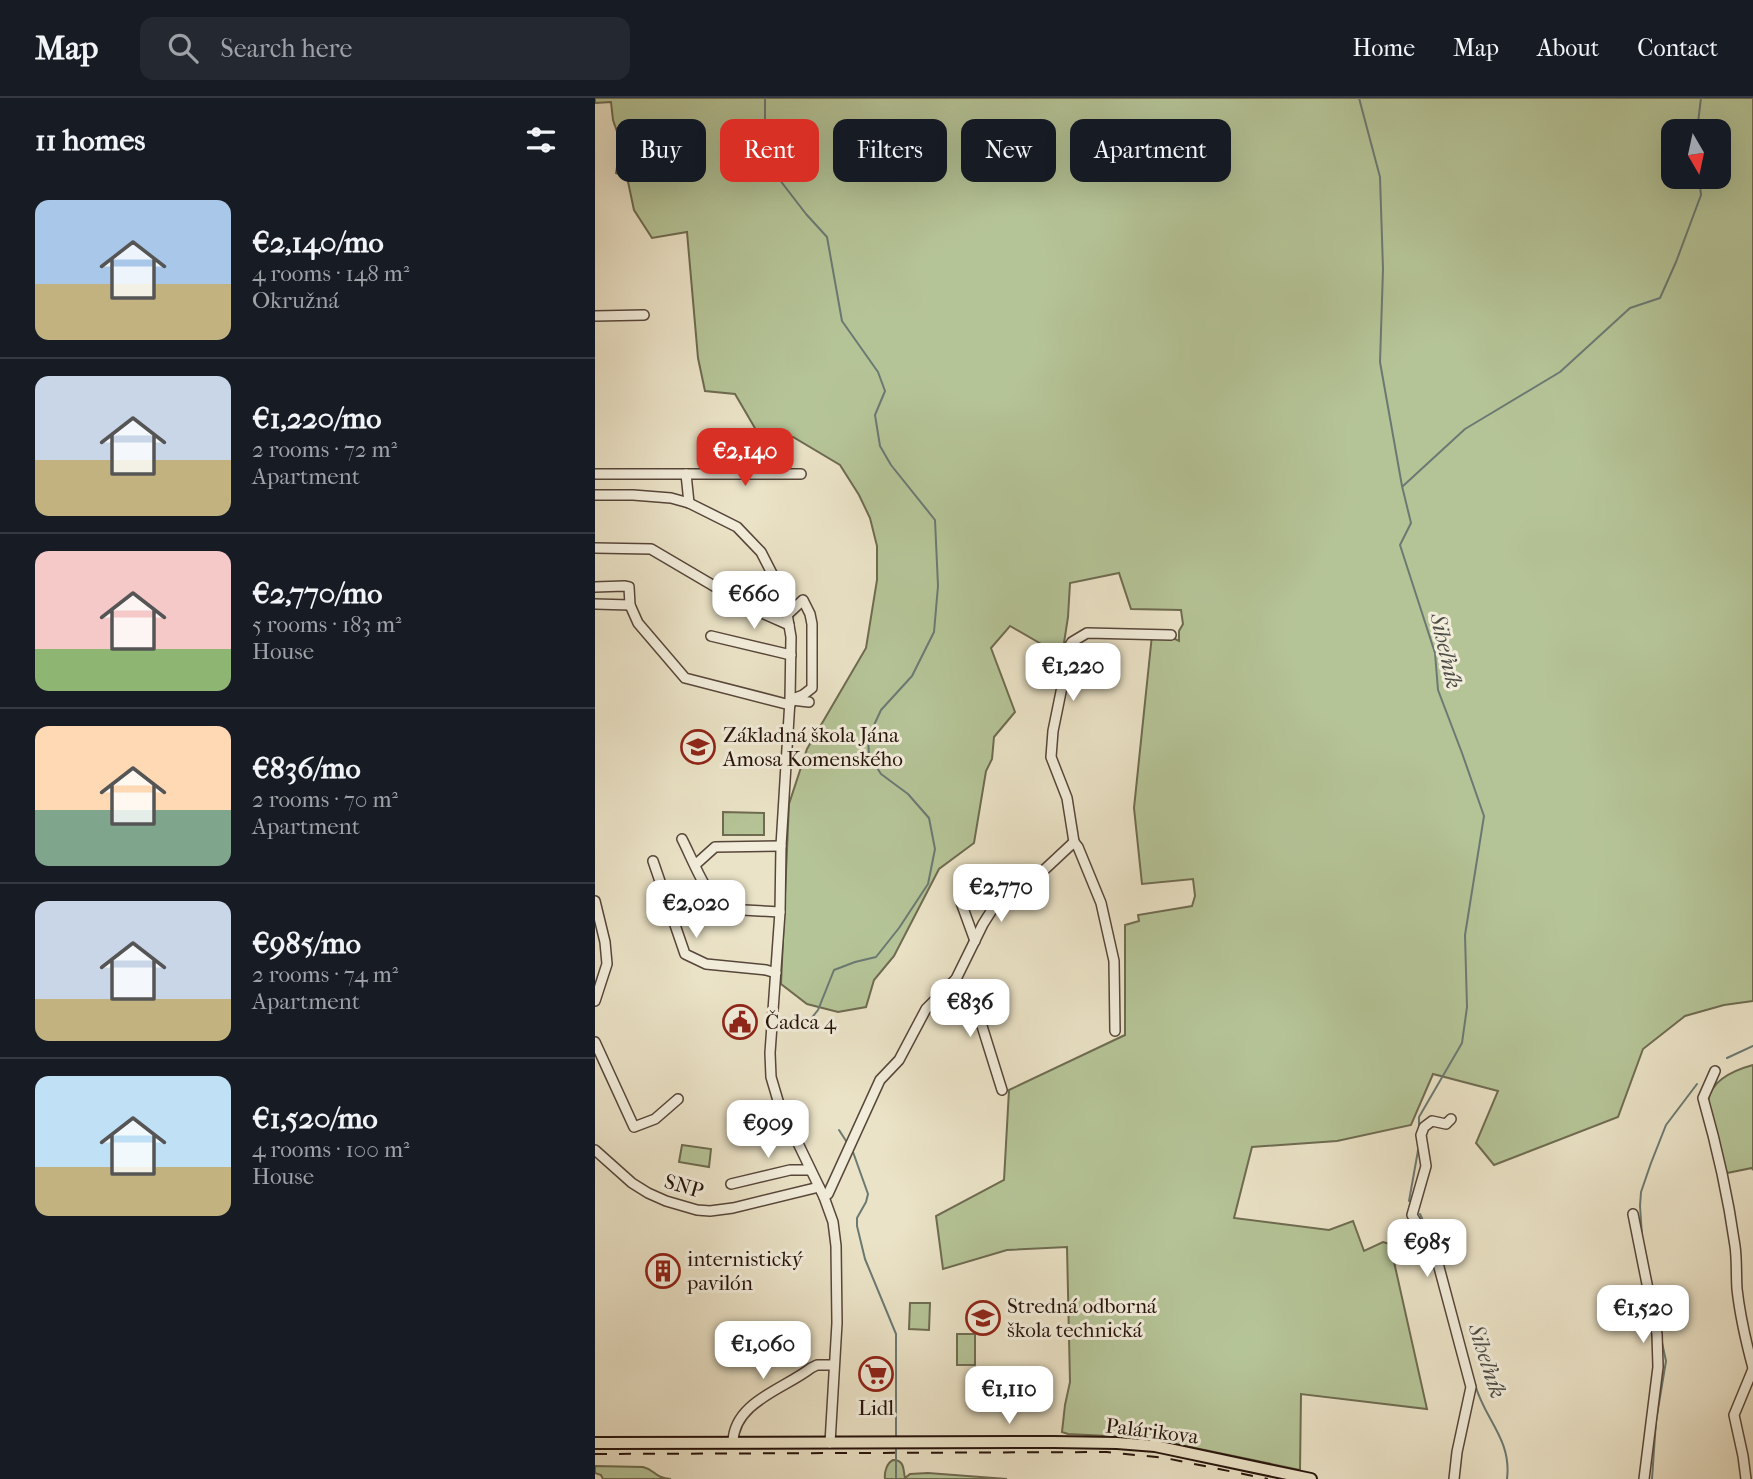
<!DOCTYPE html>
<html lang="en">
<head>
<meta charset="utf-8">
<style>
  :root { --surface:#171b24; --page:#242831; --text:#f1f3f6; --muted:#9ea1a6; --line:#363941; --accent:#d93025 }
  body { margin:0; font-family:"IM FELL French Canon",serif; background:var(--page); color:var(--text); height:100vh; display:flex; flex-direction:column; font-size:26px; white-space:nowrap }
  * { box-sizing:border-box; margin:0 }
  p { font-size:23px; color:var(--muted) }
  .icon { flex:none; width:38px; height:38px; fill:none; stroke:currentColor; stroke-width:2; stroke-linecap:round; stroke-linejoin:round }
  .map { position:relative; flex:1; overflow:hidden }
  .sheet { display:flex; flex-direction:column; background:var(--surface); width:595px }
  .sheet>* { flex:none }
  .banner { position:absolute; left:21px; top:21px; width:665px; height:63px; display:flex; gap:14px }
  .needle { width:46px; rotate:171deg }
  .buttons { position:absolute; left:1066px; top:21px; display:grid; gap:14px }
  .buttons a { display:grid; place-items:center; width:70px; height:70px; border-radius:14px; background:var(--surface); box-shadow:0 7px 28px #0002; font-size:35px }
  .price { position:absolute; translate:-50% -60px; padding:0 16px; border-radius:14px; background:#fff; color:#222; font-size:23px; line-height:46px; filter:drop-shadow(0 2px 4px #0008) }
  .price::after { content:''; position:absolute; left:50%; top:42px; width:21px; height:16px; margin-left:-10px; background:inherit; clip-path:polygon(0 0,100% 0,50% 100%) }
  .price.selected { background:var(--accent); color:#fff }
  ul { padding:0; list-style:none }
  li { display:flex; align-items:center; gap:21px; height:175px; padding:0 35px }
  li+li { border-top:2px solid var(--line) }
  li span { display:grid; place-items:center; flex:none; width:196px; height:140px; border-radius:14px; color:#555 }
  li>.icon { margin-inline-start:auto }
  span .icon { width:84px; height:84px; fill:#fffc; stroke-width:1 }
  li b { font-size:30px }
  h2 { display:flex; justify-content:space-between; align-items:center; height:84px; padding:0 35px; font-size:30px }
  .pill { padding:0 24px; border-radius:14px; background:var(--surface); box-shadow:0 7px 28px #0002; font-size:24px; line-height:63px }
  .pill.selected { background:var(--accent); color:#fff }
  header { display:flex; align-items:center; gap:42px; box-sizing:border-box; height:98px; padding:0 35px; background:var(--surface); border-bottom:2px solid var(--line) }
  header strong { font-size:33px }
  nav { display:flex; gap:38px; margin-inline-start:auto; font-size:24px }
  .search { width:490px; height:63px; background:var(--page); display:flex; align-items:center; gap:18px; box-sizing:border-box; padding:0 24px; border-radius:14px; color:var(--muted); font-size:26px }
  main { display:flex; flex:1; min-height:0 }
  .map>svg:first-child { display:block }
</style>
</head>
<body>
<header>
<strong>Map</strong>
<div class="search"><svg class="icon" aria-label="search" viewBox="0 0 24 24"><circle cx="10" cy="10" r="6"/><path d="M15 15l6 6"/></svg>Search here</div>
<nav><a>Home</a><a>Map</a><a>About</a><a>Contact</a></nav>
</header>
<main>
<section class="sheet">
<h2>11 homes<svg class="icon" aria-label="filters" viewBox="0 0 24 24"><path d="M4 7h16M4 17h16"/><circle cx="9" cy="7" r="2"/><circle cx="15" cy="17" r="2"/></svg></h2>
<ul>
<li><span style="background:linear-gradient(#a9c7e8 60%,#c2b280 0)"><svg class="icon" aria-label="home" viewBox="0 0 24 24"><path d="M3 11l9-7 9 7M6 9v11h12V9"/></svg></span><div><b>€2,140/mo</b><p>4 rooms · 148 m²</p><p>Okružná</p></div></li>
<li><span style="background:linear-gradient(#c9d6e8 60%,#c2b280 0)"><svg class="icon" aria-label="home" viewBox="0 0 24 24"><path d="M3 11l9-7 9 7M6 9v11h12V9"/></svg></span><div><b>€1,220/mo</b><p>2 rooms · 72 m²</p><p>Apartment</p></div></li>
<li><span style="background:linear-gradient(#f6c9c9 70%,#8fb573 0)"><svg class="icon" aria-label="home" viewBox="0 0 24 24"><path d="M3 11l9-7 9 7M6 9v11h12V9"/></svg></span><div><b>€2,770/mo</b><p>5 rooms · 183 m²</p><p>House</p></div></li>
<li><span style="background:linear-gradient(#ffd9b3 60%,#7fa58c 0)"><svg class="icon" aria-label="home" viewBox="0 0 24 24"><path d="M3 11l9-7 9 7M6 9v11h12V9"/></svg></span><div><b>€836/mo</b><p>2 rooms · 70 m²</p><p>Apartment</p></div></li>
<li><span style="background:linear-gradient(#c9d6e8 70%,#c2b280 0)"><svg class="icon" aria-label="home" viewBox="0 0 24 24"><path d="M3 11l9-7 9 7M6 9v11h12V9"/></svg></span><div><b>€985/mo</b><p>2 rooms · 74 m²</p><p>Apartment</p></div></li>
<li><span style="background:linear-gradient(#bfe0f5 65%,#c2b280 0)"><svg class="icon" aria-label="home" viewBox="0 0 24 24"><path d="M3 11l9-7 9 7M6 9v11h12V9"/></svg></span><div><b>€1,520/mo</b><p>4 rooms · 100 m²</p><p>House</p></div></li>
</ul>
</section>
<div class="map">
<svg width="1158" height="1381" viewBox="0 0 1158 1381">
  <rect width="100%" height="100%" fill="#ebe3c7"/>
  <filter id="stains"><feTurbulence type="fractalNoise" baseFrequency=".00286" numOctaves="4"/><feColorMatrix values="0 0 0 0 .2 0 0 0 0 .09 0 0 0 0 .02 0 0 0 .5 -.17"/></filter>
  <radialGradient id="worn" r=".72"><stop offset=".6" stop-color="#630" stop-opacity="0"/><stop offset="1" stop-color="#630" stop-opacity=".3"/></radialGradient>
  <g fill="#b5c497" stroke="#6e6b51" stroke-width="2" fill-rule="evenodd">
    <path d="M0,0h1158v903l-29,4 -39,11 -42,33 -25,68 -124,48 -18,-22 22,-52 -65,-17 -22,51 -74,16 -85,6 -18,71 95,12 24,-9 11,30 19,-9 7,2 37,165 -126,-15 -1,76 -153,-32 -79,-4 -6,-2 3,-27 5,-23 -3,-135 -60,3 -64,19 -7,-53 68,-36 5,-90 116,-55v-110l14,-4 -1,-6 54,-9 3,-10 -2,-17 -51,5 -8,-76 18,-173 19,2 8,4v-10l4,-7 -2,-14 -50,-1 -12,-36 -49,10 -2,34 -6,39 -52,-30 -19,22 24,64 -21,25 -2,22 -6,12 -12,72 -35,26 -45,87 -20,24 -8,27 -28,5 -31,-8 -26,-20 8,-180 18,-55 59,-101 11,-68v-34l-7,-28 -11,-23 -19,-30 -47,-28 -34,-2 -24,-41 -30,-3 -7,-33 -11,-126 -35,6 -18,-28 -7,-33 -11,-4 5,-30 -8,-23 -2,-18 -16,1zM1078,33h46v46h-46z"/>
    <path d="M128,714l41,1v22h-41z"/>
    <path d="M1158,967v105l-1,-2 -25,5c-16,-50 -44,-89 26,-108z"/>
    <path d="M87,1047l29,4 -2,18 -30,-5z"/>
    <path d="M315,1205h20l-1,27 -20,-1z"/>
    <rect x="362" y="1236" width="18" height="31"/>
    <path d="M298,1362c12,0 10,10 12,18l5,-4 18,-1 79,6h-122c-1,-7 2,-16 8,-19z"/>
    <path d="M0,1368l48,1c13,3 11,11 28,12h-68l-2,-4 -6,-2z"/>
  </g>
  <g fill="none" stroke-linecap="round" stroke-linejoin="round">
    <g stroke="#6b7973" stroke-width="2">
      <path d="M170,0v26l11,51 30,39 21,23 15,84 36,51 7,19 -10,24 5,31 11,19 44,55 3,66 -4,46 -22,44 -31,34 -13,28 1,17 12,19 27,20 21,24 6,31 -7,35 -29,44 -23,29 -21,5 -21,8 -16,40 -12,15"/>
      <path d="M764,0l21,79 3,92 -3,93 22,124 9,37 -11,22 35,108 3,37 24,63 22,63 -19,119 2,72 -5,36 -43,74v12"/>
      <path d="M1102,33l4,-33"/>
      <path d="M808,388l62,-57 95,-57 70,-64 30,-10 16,-36 25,-67 -2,-18"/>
      <path d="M1132,960l26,-12"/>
      <path d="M244,1032l9,14"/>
      <path d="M258,1054l15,42 -2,8 -9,16v8l8,33 31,75v104"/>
      <path d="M814,1103l10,-56"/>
      <path d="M825,1116l16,34"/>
      <path d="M1047,1138l-2,-30 1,-14 10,-29 15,-38 31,-41"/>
      <path d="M880,1286c9,35 37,55 32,95"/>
      <path d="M301,1350v31"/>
      <path d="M1057,1381l4,-58 10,-60 -5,-23"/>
    </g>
    <g stroke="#57463a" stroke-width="12">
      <g id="minor">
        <path d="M0,218l49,-1"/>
        <path d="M0,376h91"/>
        <path d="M0,397h38l38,3 18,5 48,24 24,25 21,41 4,15 5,29 -1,63 -9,146 -1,66 -10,141 1,24 8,27 45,93 9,25 3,24 1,77 -7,120"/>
        <path d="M94,405l-3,-29h115"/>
        <path d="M0,450l56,1 102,60 36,16"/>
        <path d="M0,489l29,-1 5,1 1,18 8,18 47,55 105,27"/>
        <path d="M0,506l35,1"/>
        <path d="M192,517l16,-15 7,14 2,10v64l-9,7 -13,5"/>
        <path d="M116,538l80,19"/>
        <path d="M197,602l17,2"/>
        <path d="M87,741c9,17 26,62 43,70l55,3"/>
        <path d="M479,744l-7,-44 -16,-41 2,-26 10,-49 4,-32 5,-8 15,-9 84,2"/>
        <path d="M58,763l32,93 21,10 60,6 10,3"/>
        <path d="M100,767l20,-18 66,-1"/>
        <path d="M376,780l-12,19 16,44"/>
        <path d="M0,803l10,41 2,22 -12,37"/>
        <path d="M361,881l21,31 25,80"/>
        <path d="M0,944l39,85 21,-8 23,-20"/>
        <path d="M1120,973l-12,27c14,49 25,98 32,148 2,14 1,28 2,43 3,27 9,53 16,79"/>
        <path d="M856,1021l-5,5 -14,-3 -8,6 -3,8 5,31 -14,49 24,41 35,131 -14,65 -3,27"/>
        <path d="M0,1052l37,33 16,10 18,8 31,9 13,1 23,-3 86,-21"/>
        <path d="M136,1086l59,-14h20"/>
        <path d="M229,1099l4,-3 52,-114 19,-20 27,-51 30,-30 27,-55 14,-22 46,-31 31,-29 4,5 23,56 13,58 1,70"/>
        <path d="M1038,1116l24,120 1,33 -14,112"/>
        <path d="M138,1344c1,-40 51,-53 78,-74l6,-3h17"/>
        <path d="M1151,1381l-3,-23 -9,-41 19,-46"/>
      </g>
    </g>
    <g stroke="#26120b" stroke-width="14">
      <path id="major" d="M0,1345l459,-1 63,1 38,3 156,33"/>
    </g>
    <use href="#minor" stroke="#f2eddb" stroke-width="9"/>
    <use href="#major" stroke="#ebe3c7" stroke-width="10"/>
    <path stroke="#26120b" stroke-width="2" stroke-dasharray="12 12" stroke-linecap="butt" d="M0,1356l512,-2 58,6 103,21"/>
  </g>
  <defs>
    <g id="school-ring" transform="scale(1.75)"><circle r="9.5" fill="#f2eddb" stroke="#8f2418" stroke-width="1.5"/><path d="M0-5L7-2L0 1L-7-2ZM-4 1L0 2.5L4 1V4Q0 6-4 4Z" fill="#8f2418"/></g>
    <g id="civic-ring" transform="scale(1.75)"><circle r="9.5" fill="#f2eddb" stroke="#8f2418" stroke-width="1.5"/><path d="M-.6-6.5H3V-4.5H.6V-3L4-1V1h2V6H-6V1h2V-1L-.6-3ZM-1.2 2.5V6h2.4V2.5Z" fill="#8f2418"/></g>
    <g id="building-ring" transform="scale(1.75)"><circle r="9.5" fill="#f2eddb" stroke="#8f2418" stroke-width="1.5"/><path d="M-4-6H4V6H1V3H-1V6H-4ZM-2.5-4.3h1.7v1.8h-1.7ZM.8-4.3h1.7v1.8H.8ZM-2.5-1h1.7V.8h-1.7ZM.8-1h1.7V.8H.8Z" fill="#8f2418"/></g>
    <g id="supermarket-ring" transform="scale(1.75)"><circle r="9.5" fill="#f2eddb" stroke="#8f2418" stroke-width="1.5"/><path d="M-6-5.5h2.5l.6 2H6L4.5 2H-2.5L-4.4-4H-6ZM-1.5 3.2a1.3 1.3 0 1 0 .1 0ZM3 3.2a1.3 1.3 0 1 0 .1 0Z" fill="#8f2418"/></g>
  </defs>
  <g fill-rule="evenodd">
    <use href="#school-ring" x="103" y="649"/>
    <use href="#civic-ring" x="145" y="924"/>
    <use href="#building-ring" x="68" y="1173"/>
    <use href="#school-ring" x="388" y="1220"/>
    <use href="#supermarket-ring" x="281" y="1276"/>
  </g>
  <g text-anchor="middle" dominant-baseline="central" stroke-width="6" stroke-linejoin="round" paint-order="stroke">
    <g font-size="21" fill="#26120b" stroke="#f2eddb" text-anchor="start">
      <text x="128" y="637">Základná škola Jána<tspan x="128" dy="24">Amosa Komenského</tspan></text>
      <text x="170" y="924">Čadca 4</text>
      <text x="92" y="1161">internistický<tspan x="92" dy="24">pavilón</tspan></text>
      <text x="412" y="1208">Stredná odborná<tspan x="412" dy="24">škola technická</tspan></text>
      <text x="281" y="1310" text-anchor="middle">Lidl</text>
    </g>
    <g font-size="21" fill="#26120b" stroke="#f2eddb">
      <text transform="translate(89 1088) rotate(16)">SNP</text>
      <text transform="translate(557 1333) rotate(7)">Palárikova</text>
    </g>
    <g font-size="23" font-style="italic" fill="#4e4e48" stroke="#f2eddb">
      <text transform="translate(851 553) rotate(77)">Siheľník</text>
      <text transform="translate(892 1263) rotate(72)">Siheľník</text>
    </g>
  </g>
  <rect width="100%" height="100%" filter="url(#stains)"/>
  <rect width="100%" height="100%" fill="url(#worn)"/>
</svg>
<div class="buttons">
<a><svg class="needle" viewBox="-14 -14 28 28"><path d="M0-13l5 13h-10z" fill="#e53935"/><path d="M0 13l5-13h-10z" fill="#9ea1a6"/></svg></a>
</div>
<b class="price selected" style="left:150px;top:390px">€2,140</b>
<b class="price" style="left:159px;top:533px">€660</b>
<b class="price" style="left:478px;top:605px">€1,220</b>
<b class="price" style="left:406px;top:826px">€2,770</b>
<b class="price" style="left:101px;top:842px">€2,020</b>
<b class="price" style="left:375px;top:941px">€836</b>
<b class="price" style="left:173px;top:1062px">€909</b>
<b class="price" style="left:832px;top:1181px">€985</b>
<b class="price" style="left:1048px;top:1247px">€1,520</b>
<b class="price" style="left:168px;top:1283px">€1,060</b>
<b class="price" style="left:414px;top:1328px">€1,110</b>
<div class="banner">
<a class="pill">Buy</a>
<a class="pill selected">Rent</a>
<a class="pill">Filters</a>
<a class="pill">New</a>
<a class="pill">Apartment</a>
</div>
</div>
</main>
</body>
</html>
